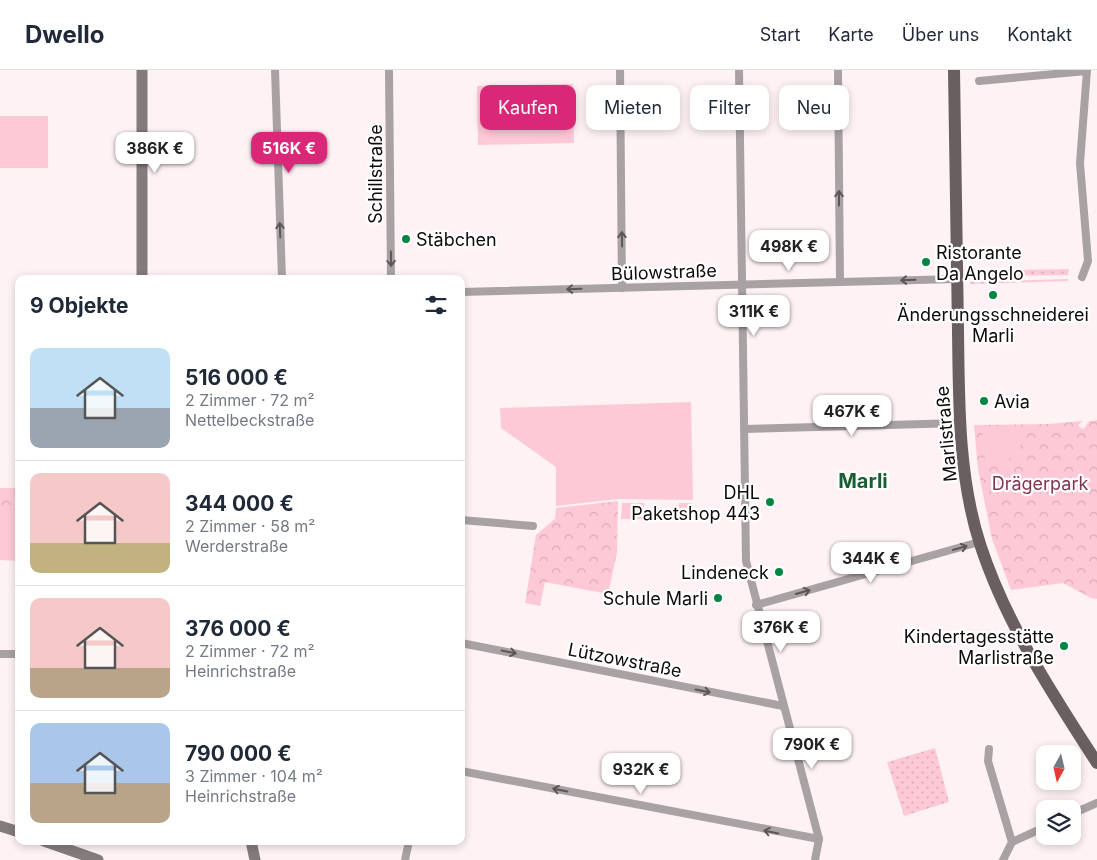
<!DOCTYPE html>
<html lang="de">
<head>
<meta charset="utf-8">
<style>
  :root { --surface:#fff; --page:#f2f2f3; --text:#1f2937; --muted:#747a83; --line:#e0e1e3; --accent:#db2777 }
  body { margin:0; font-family:Inter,sans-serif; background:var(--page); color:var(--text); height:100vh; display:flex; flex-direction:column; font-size:19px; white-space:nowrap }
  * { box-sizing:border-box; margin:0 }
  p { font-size:16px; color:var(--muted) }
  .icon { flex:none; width:28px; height:28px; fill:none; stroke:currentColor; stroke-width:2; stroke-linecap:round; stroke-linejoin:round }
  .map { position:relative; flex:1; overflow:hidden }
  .panel { position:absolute; left:15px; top:205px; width:450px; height:570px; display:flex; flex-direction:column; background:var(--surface); border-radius:10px; box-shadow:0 2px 8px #0003 }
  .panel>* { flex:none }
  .guide { position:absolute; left:480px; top:15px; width:475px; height:45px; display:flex; gap:10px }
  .needle { width:32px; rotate:188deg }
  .buttons { position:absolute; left:1036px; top:675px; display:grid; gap:10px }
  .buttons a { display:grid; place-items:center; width:45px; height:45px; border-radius:10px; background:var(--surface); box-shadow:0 2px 8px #0003; font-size:25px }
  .price { position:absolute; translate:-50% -42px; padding:0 11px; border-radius:10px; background:#fff; color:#222; font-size:16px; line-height:32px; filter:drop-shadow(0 1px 2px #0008) }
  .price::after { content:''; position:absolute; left:50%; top:30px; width:15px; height:11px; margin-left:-8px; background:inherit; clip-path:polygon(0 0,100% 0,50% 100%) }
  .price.active { background:var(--accent); color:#fff }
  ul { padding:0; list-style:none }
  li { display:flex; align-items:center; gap:15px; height:125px; padding:0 15px }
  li+li { border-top:1px solid var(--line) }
  li span { display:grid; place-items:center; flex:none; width:140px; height:100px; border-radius:10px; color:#555 }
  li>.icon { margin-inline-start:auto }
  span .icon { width:60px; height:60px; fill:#fffc; stroke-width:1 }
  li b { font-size:21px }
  h2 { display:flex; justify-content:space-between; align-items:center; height:60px; padding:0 15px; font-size:21px }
  .pill { padding:0 18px; border-radius:10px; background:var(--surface); box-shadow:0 2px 8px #0003; font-size:18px; line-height:45px }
  .pill.active { background:var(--accent); color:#fff }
  header { display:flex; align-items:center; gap:30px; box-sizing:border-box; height:70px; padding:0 25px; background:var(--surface); border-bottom:1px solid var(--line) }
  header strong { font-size:24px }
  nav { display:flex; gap:28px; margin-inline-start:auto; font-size:18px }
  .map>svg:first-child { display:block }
</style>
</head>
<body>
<header>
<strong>Dwello</strong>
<nav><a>Start</a><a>Karte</a><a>Über uns</a><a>Kontakt</a></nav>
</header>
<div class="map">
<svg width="1097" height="790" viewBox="0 0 1097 790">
  <defs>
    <pattern id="grass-dots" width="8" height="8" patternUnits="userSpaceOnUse" patternTransform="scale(1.25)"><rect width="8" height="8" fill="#fec9d6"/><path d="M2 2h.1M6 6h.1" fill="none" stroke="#d8abb6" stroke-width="1.8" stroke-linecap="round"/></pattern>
    <pattern id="park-crowns" width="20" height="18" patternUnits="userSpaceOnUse" patternTransform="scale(1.25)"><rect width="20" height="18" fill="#fec9d6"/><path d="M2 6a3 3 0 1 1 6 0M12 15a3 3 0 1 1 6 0" fill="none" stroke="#d8abb6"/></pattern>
  </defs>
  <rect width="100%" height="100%" fill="#fef2f5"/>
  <g fill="url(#grass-dots)">
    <path d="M1069,199l-1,6 -98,1v-5z"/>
    <path d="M1068,209v2l-98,3v-2z"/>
    <path d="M935,678l14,54 -45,14 -17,-54z"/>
  </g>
  <g fill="url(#park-crowns)">
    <path d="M1097,350v179l-6,-1 -28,-15 -52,7 -19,-51 -14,-70 -4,-44 74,-1 34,-3 -4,5 6,3 5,-8z"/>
    <path d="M0,418h19v73l-19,-1z"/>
    <path d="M618,431l-1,52 -9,41 -63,-12 -5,24 -15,-3 11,-68 19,-16 1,-11z"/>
  </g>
  <g fill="#fec9d6">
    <path d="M573,14l1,59 -96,2 -1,-59z"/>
    <rect x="0" y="46" width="48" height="52"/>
    <path d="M691,332l2,98 -75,-1 -62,7v-39l-55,-39 -1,-20z"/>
    <path d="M1021,357l-1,24 -13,9 -22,4 -3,-36z"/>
    <path d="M622,433h22v16h-23z"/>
    <rect x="679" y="433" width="13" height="16"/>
    <path d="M0,441h19v42l-19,-1z"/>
  </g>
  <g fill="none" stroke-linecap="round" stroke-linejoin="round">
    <g stroke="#a9a2a4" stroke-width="8">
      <path d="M275,0l7,209"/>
      <path d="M389,0l2,209"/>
      <path d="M620,0l2,218"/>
      <path d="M739,0l7,491 73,278 -4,21"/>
      <path d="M838,0l2,212"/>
      <path d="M979,11l108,-10"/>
      <path d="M1082,207l6,-16 -8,-98 7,-93"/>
      <path d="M461,222l496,-13"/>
      <path d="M744,359l216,-6"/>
      <path d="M461,450l72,6"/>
      <path d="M756,535l223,-63"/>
      <path d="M461,573l322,63"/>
      <path d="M0,584h19"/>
      <path d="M989,679l-1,12 24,81"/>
      <path d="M461,701l358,68"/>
      <path d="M1072,744l25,-11"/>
      <path d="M405,790l4,-19"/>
      <path d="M1003,790l9,-18 33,-15"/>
    </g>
    <g stroke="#847b7d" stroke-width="11">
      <path d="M142,209v-209"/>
      <path d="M0,756l19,6"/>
      <path d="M44,771l54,19"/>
      <path d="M251,771l4,19"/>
    </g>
    <path stroke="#695f61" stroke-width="12" d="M954,0c2,87 2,174 4,261 1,70 0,145 22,213 26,80 72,149 117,219"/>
  </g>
  <defs><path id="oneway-shaft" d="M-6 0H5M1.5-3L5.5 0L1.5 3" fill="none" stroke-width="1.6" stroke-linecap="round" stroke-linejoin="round" transform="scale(1.25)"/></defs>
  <g stroke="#5c5658">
    <use href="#oneway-shaft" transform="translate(839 128) rotate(-90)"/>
    <use href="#oneway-shaft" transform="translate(280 160) rotate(-92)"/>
    <use href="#oneway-shaft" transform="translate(622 169) rotate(-91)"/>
    <use href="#oneway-shaft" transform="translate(391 189) rotate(89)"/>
    <use href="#oneway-shaft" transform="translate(908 210) rotate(178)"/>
    <use href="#oneway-shaft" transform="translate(574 219) rotate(178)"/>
    <use href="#oneway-shaft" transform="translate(960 478) rotate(-16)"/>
    <use href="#oneway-shaft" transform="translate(803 522) rotate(-16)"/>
    <use href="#oneway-shaft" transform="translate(509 582) rotate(11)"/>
    <use href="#oneway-shaft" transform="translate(703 621) rotate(11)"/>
    <use href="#oneway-shaft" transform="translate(560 720) rotate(-169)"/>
    <use href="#oneway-shaft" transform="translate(771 762) rotate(-169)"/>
  </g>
  <g fill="#008642" stroke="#fff" stroke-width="2">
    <circle cx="406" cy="169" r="5"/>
    <circle cx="926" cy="192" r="5"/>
    <circle cx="993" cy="225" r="5"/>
    <circle cx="984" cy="331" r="5"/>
    <circle cx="770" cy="432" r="5"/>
    <circle cx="779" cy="502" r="5"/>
    <circle cx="718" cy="528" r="5"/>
    <circle cx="1064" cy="576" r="5"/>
  </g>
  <g text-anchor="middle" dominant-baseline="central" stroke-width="4.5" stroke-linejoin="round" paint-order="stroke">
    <g font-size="18" fill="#0f0a0b" stroke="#fff">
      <text transform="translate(375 104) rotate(-90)">Schillstraße</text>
      <text transform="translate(664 202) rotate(-2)">Bülowstraße</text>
      <text transform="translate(946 364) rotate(-95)">Marlistraße</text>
      <text transform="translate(625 590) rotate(11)">Lützowstraße</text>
    </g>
    <g font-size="18" fill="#0f0a0b" stroke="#fff" text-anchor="end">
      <text x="416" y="169" text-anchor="start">Stäbchen</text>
      <text x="936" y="182" text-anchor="start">Ristorante<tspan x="936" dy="21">Da Angelo</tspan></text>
      <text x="993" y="244" text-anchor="middle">Änderungsschneiderei<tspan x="993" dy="21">Marli</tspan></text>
      <text x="994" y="331" text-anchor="start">Avia</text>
      <text x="760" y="422">DHL<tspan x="760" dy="21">Paketshop 443</tspan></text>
      <text x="769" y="502">Lindeneck</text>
      <text x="708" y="528">Schule Marli</text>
      <text x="1054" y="566">Kindertagesstätte<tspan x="1054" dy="21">Marlistraße</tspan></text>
    </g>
    <g font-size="18" fill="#81364f" stroke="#fff">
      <text x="1040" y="413">Drägerpark</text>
    </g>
    <g font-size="20" font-weight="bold" fill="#175e32" stroke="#fff">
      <text x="863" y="411">Marli</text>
    </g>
  </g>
</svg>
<div class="buttons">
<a><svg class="needle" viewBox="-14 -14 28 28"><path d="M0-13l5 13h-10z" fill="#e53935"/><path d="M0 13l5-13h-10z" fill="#747a83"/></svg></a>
<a><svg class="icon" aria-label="layers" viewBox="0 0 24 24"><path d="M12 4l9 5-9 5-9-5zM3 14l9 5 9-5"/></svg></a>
</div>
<b class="price" style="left:155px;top:104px">386K €</b>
<b class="price active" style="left:289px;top:104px">516K €</b>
<b class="price" style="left:789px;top:202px">498K €</b>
<b class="price" style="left:754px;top:267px">311K €</b>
<b class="price" style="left:852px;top:367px">467K €</b>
<b class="price" style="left:871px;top:514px">344K €</b>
<b class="price" style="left:781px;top:583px">376K €</b>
<b class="price" style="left:812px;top:700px">790K €</b>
<b class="price" style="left:641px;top:725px">932K €</b>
<div class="guide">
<a class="pill active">Kaufen</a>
<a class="pill">Mieten</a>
<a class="pill">Filter</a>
<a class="pill">Neu</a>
</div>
<section class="panel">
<h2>9 Objekte<svg class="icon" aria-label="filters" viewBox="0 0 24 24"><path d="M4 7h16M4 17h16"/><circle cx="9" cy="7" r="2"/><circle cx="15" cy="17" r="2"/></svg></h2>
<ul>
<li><span style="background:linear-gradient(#bfe0f5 60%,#9aa5b1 0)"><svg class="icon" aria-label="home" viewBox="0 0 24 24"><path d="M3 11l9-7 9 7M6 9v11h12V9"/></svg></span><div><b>516 000 €</b><p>2 Zimmer · 72 m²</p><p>Nettelbeckstraße</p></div></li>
<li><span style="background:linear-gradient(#f6c9c9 70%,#c2b280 0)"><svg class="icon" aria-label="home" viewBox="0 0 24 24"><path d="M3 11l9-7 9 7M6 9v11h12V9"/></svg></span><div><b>344 000 €</b><p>2 Zimmer · 58 m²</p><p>Werderstraße</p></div></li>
<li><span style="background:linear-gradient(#f6c9c9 70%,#b9a48a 0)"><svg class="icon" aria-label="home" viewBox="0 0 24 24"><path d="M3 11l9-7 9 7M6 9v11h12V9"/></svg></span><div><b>376 000 €</b><p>2 Zimmer · 72 m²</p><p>Heinrichstraße</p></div></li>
<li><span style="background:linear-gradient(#a9c7e8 60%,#b9a48a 0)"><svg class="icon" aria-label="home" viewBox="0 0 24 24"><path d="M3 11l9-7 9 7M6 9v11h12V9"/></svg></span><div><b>790 000 €</b><p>3 Zimmer · 104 m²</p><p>Heinrichstraße</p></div></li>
</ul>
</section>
</div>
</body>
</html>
